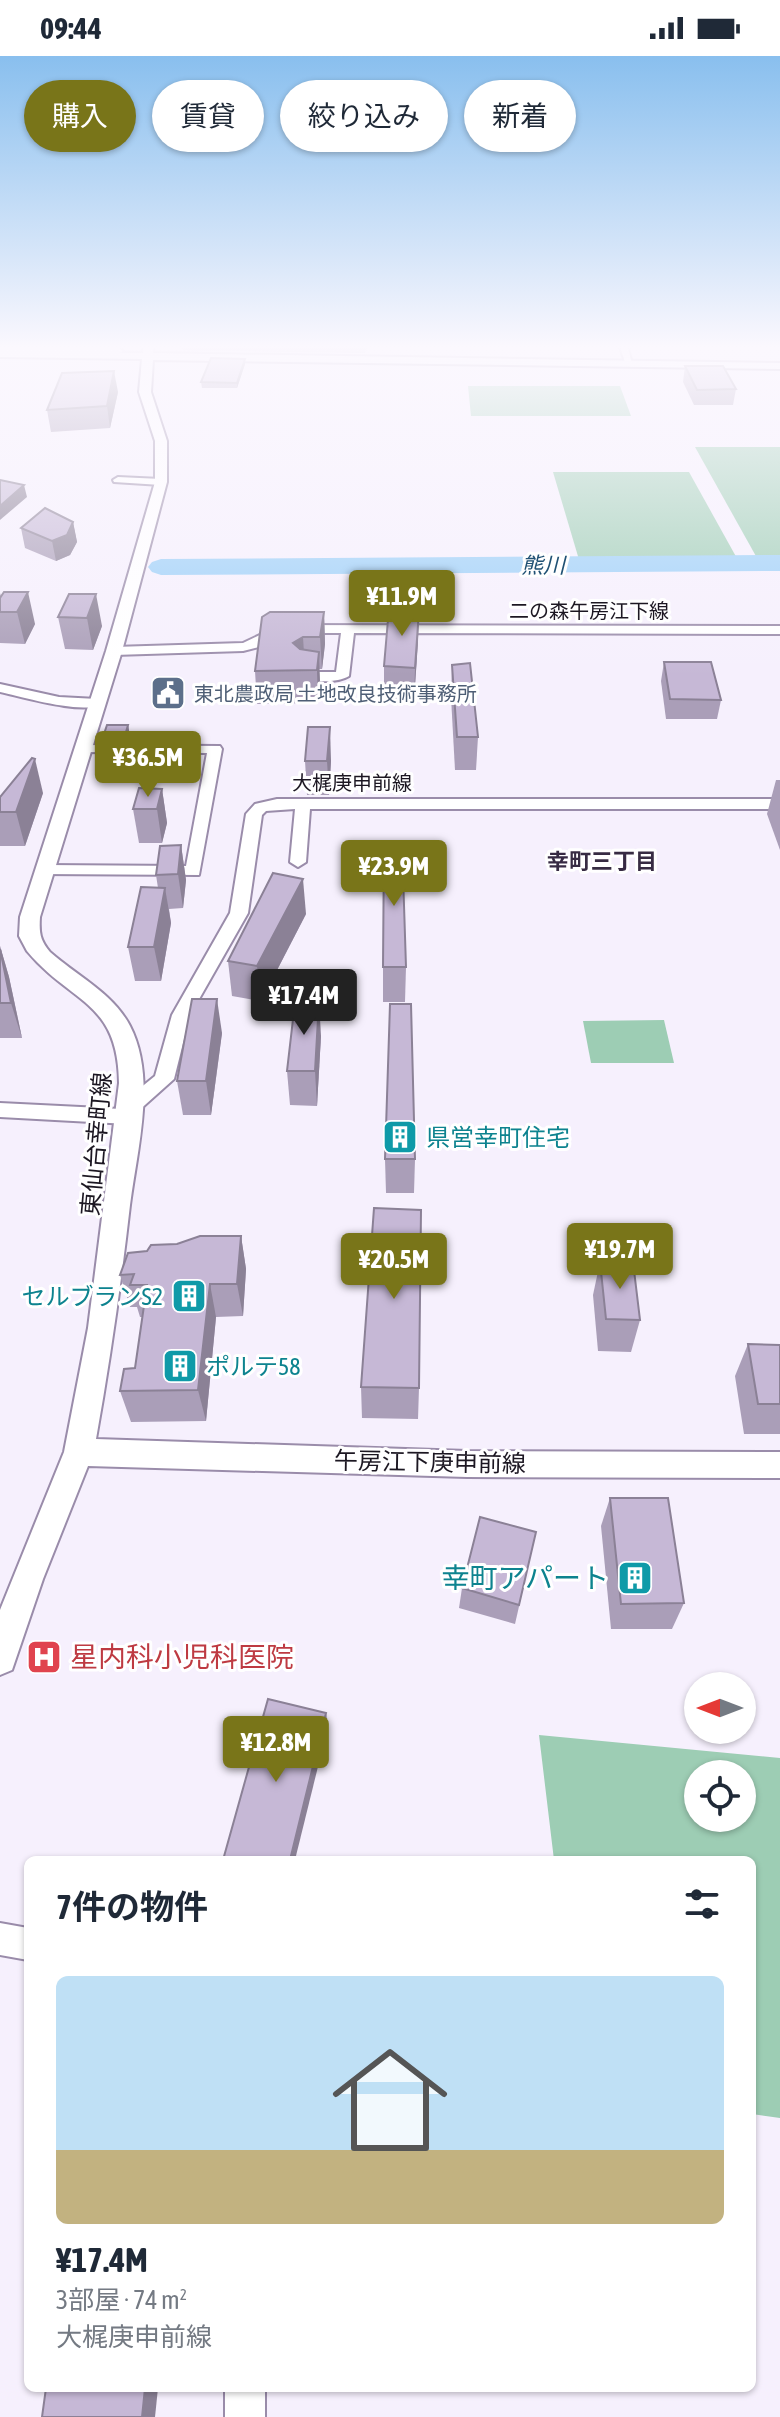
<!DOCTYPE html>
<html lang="ja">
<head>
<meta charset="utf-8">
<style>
  :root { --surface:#fff; --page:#f2f2f3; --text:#1f2937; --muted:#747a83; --line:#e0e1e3; --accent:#797519 }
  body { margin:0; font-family:"Asap Condensed","Noto Sans JP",sans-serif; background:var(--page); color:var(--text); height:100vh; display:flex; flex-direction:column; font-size:30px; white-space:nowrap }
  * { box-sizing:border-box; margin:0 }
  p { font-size:26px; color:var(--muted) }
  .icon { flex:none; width:44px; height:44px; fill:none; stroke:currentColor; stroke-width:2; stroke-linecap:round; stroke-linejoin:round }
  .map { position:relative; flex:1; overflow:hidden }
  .details { position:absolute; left:24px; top:1800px; width:732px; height:536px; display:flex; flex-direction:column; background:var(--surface); border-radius:12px; box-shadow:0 2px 6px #0004 }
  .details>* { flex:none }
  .banner { position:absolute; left:24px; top:24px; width:732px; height:72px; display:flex; gap:16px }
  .needle { width:52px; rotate:270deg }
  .fabs { position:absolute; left:684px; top:1616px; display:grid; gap:16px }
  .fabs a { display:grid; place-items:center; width:72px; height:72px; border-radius:50%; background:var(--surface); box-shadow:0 2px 6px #0004; font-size:40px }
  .price { position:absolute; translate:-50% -68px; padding:0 18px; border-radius:8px; background:var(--accent); color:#fff; font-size:26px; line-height:52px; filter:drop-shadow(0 2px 4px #0008) }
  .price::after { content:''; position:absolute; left:50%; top:48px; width:24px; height:18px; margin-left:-12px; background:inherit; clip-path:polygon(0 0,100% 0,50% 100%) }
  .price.on { background:#222; color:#fff }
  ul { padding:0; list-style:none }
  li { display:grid; align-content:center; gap:16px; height:424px; padding:0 32px }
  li+li { border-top:2px solid var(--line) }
  li span { display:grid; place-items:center; height:248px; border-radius:12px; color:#555 }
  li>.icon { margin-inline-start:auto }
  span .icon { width:144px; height:144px; fill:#fffc; stroke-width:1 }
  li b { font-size:34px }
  h2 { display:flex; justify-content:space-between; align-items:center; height:96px; padding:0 32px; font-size:34px }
  .tag { padding:0 28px; border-radius:36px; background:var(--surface); box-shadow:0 2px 6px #0004; font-size:28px; line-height:72px }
  .tag.on { background:var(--accent); color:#fff }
  .status { display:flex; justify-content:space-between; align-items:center; height:56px; padding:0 40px; background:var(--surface); direction:ltr }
  .status svg { height:22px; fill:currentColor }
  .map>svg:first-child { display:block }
</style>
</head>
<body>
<div class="status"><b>09:44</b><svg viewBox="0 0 49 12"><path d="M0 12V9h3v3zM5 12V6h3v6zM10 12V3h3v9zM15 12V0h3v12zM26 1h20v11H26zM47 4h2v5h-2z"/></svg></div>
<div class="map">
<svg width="780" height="2361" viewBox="0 0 780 2361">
  <rect width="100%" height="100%" fill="#f6f0fd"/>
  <g fill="#9dcdb4" fill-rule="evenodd">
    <path d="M468,330h152l11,30h-160z"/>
    <path d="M695,391h85v111h-23z"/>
    <path d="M553,416h136l50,90 -159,1z"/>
    <path d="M664,964l10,43h-83l-8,-42z"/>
    <path d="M539,1679l241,23v360l-28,-4v-254h-198zM698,1718h44v44h-44z"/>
  </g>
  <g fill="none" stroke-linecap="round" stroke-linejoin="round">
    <path fill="#9bcff8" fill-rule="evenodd" d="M780,499v16l-619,4 -9,-3 -4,-5 4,-5 9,-3z"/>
    <g stroke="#9a8caa" stroke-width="4">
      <g id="minor">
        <path d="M619,288h8l5,20 -7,-2z"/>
        <path d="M0,289l119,3 4,3 -4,3 -119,-3z"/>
        <path d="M118,421l43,2 5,3 -5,3 -47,-3 -1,-2z"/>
        <path d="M281,569l499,1v8l-426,-1 -5,43c-11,7 -40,7 -51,0l7,-4h31l5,-39h-57l-21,13 -20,5 -129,4 -7,-4 7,-4 129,-4z"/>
        <path d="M0,628l59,13 38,2 7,4c-18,13 -81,-6 -104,-11z"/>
        <path d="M83,689l137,1 2,3 -23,126 -160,-1 -2,-4 2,-4 6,-1 141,1 21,-113 -129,-1 -2,-3z"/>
        <path d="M277,743h503v10h-470l-4,53 -8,5 -8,-5 5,-53 -29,2 -4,4 -14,98 -58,102 -16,64 -38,34 2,4 -3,5 -7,2 -128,-7v-14l121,6 2,-7 32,-26 17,-61 58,-102 16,-99 9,-10z"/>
        <path d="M0,1867l28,5v32l-28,-5z"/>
        <rect x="225" y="2332" width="40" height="29"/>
      </g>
    </g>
    <g stroke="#9a8caa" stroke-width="4">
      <path id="tertiary" d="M144,288h10l-1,9 627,10v6l-627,-9 -2,32 16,49v41l-45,169 -82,266c-1,16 0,23 10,35 27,24 63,41 80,74 27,52 7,124 0,179 -9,79 -20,156 -34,234l371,12 313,1v26l-313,-1 -379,-11 -45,113 -31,91 -12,5v-65l64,-158 24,-124 31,-245c-1,-83 -48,-79 -92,-132l-8,-15 1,-19 86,-266 49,-169v-41l-16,-49 3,-33 -142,-2v-6l143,2z"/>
    </g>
    <use href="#minor" fill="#fff" fill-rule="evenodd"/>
    <use href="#tertiary" fill="#fff" fill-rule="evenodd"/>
  </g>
  <g fill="#aa9eb8">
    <path d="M182,288h186l-3,9 -182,-3z"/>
    <path d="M245,308l-8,24h-35l-1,-6z"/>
    <path d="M685,310l51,23 -3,16h-39l-11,-23z"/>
    <path d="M118,336l-8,36 -59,4 -4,-22z"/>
    <path d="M73,466l4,20 -7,13 -14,6 -31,-13 -4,-20z"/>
    <path d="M0,537l1,3 34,28 -10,20 -25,-1z"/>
    <path d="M69,538l33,32 -9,24 -28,-1 -7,-32z"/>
    <path d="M324,556l1,32 -3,25h-3l1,15 -2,19 -61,1 -2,-33z"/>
    <path d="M418,585l-4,59 -30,-1v-33z"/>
    <path d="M664,606l57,38 -4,19h-51l-5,-38z"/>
    <path d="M452,609l26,72 -2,33h-21l-4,-73z"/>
    <path d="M128,669l6,33 -5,22h-22l-7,-34z"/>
    <path d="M305,705h26l-2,34h-22z"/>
    <path d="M776,724h4v70l-13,-36z"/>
    <path d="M162,733l5,34 -5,20h-23l-6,-34z"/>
    <path d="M43,737l-18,53h-25v-49z"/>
    <path d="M181,789l5,35 -3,28 -14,1 2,14 -10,58h-26l-7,-34 30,-59 -2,-13z"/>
    <path d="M306,858l-45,87 -29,-5 -4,-35z"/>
    <path d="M0,890l9,31 13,61h-22z"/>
    <path d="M383,911h23l-1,35h-22z"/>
    <path d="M222,977l-11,82h-28l-6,-34z"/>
    <path d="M321,980l-4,70 -27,-1 -3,-34z"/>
    <path d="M385,1103h30l-1,34h-28z"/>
    <path d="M241,1180l5,33 -3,47 -27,1 -10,104 -75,1 -11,-31 15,-23 7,-51h-2l-3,-10h-7l-10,-32 27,-24 30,-7z"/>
    <path d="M600,1206l40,58 -9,32 -33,-1 -5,-56z"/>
    <path d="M748,1288l32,1v89h-36l-9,-58z"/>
    <path d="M361,1331l58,1 -1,31 -56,-1z"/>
    <path d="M610,1442l74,105 -12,26h-61l-10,-103z"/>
    <path d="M536,1476l-21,92 -56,-16 3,-20z"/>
  </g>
  <g fill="#8b8196">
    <path d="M245,303v5l-8,24v-5z"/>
    <path d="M114,315l4,21 -8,36 -3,-22z"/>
    <path d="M24,429l3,12 -27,23v-14z"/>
    <path d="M73,466l4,20 -7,13 -14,6 -4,-20z"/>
    <path d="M28,536l7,32 -10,20 -8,-32z"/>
    <path d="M96,538l6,32 -9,24 -6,-32z"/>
    <path d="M419,554l-1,31 -4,59 1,-32z"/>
    <path d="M324,556l1,32 -3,25 -2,-32z"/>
    <path d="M303,581l2,32 -12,-26z"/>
    <path d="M319,596l1,32 -2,19 -1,-33z"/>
    <path d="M128,669l6,33 -5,22 -7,-34z"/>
    <path d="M330,671l1,34 -2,34 -2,-34z"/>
    <path d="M35,703l8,34 -18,53 -9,-34z"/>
    <path d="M162,733l5,34 -5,20 -5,-34z"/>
    <path d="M181,789l5,35 -3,28 -5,-34z"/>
    <path d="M303,823l3,35 -45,87 -4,-35z"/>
    <path d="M165,832l6,35 -10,58 -7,-34z"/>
    <path d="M0,890l9,31 13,61 -11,-35z"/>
    <path d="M217,943l5,34 -11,82 -5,-34z"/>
    <path d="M319,945l2,35 -4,70 -2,-35z"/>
    <path d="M241,1180l5,33 -3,47 -6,-32z"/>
    <path d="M210,1228l6,33 -10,104 -8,-31z"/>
    <path d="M326,1657l2,13 -33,134h-5z"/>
    <path d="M145,2332h13l-3,29h-13z"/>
  </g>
  <g fill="#c6b8d6" stroke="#8b8196" stroke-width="2">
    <path d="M211,302l34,1 -8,24 -36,-1z"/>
    <path d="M685,310h38l13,23 -39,1z"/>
    <path d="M114,315l-7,35 -60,4 15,-37z"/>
    <path d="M0,424l24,5 -24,21z"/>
    <path d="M45,452l28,14 -6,13 -15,6 -31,-13z"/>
    <path d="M4,536h24l-11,20h-17v-14z"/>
    <path d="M69,538h27l-9,24 -29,-1z"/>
    <path d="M389,552l30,2 -4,58 -31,-2z"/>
    <path d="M270,556h54l-4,25h-17l-10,6 7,6 19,3 -2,18 -62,1 7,-54z"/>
    <path d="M664,606h47l10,38 -51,-1z"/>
    <path d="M470,607l8,74h-21l-5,-72z"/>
    <path d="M107,669h21l-6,21h-22z"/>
    <path d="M308,671h22l-3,34h-22z"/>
    <path d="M32,702l3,1 -19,53h-16v-15z"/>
    <path d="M139,732l23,1 -5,20h-24z"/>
    <path d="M384,787h18l4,124h-23z"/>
    <path d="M181,789l-3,29 -22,1 4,-29z"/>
    <path d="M273,817l30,6 -46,87 -29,-5z"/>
    <path d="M141,831l24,1 -11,59h-26z"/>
    <path d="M0,893l11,54h-11z"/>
    <path d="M192,943h25l-11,82h-29z"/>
    <path d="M319,945l-4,70h-28l8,-69z"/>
    <path d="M390,948h21l4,155h-30z"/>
    <path d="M374,1152l47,2 -2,178 -58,-1z"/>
    <path d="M200,1180h41l-4,48h-27l-12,106 -78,1 4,-22 11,-1 12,-83h-17l4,-11 -14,1 8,-22 19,-2 4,-6 26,-1z"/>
    <path d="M600,1206h33l7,58 -34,-1z"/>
    <path d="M748,1288l32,1v59h-22z"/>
    <path d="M610,1442h58l16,105 -63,1z"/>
    <path d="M480,1461l56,15 -17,73 -57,-17z"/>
    <path d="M268,1643l58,14 -36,147h-67z"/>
    <path d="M46,2332h99l-3,29h-100z"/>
  </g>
  <linearGradient id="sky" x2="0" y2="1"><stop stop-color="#89bfee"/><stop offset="0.47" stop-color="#fbf8fe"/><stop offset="1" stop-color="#fbf8fe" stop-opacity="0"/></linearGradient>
  <rect width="780" height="619" fill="url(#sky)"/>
  <defs>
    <g id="civic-square" transform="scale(1.8)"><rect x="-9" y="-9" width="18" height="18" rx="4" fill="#5c6f8a" stroke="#fff"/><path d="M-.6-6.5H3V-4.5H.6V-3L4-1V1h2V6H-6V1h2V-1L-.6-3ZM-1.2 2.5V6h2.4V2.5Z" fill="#fff"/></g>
    <g id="building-square" transform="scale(1.8)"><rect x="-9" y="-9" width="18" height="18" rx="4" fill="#0f9aa8" stroke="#fff"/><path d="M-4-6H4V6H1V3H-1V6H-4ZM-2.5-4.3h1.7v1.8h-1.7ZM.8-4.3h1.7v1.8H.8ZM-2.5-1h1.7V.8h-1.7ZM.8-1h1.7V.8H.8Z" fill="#fff"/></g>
    <g id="hospital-square" transform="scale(1.8)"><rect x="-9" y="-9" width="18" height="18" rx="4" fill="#e0444e" stroke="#fff"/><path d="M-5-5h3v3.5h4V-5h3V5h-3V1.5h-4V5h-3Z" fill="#fff"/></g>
  </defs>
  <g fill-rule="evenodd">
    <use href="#civic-square" x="168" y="637"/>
    <use href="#building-square" x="400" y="1081"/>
    <use href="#building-square" x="189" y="1240"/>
    <use href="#building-square" x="180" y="1310"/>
    <use href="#building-square" x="635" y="1522"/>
    <use href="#hospital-square" x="44" y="1601"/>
  </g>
  <g text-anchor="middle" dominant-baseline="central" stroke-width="6" stroke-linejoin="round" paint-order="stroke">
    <g font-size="20" fill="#1c1722" stroke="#fff">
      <text x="589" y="554">二の森午房江下線</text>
      <text x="352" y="726">大梶庚申前線</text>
    </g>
    <g font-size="20" fill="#4e5e75" stroke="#fff" text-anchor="start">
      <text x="194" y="637">東北農政局 土地改良技術事務所</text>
    </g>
    <g font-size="22" font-style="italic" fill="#205174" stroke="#fff">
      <text x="543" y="509">熊川</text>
    </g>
    <g font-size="22" font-weight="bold" fill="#372b43" stroke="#fff">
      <text x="602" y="805">幸町三丁目</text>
    </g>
    <g font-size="24" fill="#0d838f" stroke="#fff" text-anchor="start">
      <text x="426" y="1081">県営幸町住宅</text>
      <text x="163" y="1240" text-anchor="end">セルブランS2</text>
      <text x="206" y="1310">ポルテ58</text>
    </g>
    <g font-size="24" fill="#1c1722" stroke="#fff">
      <text transform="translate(96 1088) rotate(-85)">東仙台幸町線</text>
      <text transform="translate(430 1406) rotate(1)">午房江下庚申前線</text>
    </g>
    <g font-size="28" fill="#0d838f" stroke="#fff" text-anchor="end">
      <text x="609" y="1522">幸町アパート</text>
    </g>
    <g font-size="28" fill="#be3a42" stroke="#fff" text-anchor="start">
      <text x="70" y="1601">星内科小児科医院</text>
    </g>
  </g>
</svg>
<div class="fabs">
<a><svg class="needle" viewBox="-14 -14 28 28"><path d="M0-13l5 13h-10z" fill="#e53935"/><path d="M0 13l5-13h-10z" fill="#747a83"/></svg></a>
<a><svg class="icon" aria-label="locate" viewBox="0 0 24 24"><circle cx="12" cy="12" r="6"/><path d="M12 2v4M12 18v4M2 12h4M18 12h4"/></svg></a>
</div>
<b class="price" style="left:402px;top:582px">¥11.9M</b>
<b class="price" style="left:148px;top:743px">¥36.5M</b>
<b class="price" style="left:394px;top:852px">¥23.9M</b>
<b class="price on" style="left:304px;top:981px">¥17.4M</b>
<b class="price" style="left:620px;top:1235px">¥19.7M</b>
<b class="price" style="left:394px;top:1245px">¥20.5M</b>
<b class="price" style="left:276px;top:1728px">¥12.8M</b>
<div class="banner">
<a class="tag on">購入</a>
<a class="tag">賃貸</a>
<a class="tag">絞り込み</a>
<a class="tag">新着</a>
</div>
<section class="details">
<h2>7件の物件<svg class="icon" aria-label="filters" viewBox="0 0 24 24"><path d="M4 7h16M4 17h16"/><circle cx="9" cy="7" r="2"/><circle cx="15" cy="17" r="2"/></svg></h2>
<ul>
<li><span style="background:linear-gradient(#bfe0f5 70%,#c2b280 0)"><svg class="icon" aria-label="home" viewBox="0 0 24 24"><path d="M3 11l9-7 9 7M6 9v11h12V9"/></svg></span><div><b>¥17.4M</b><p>3部屋 · 74 m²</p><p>大梶庚申前線</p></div></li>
</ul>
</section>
</div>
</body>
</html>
